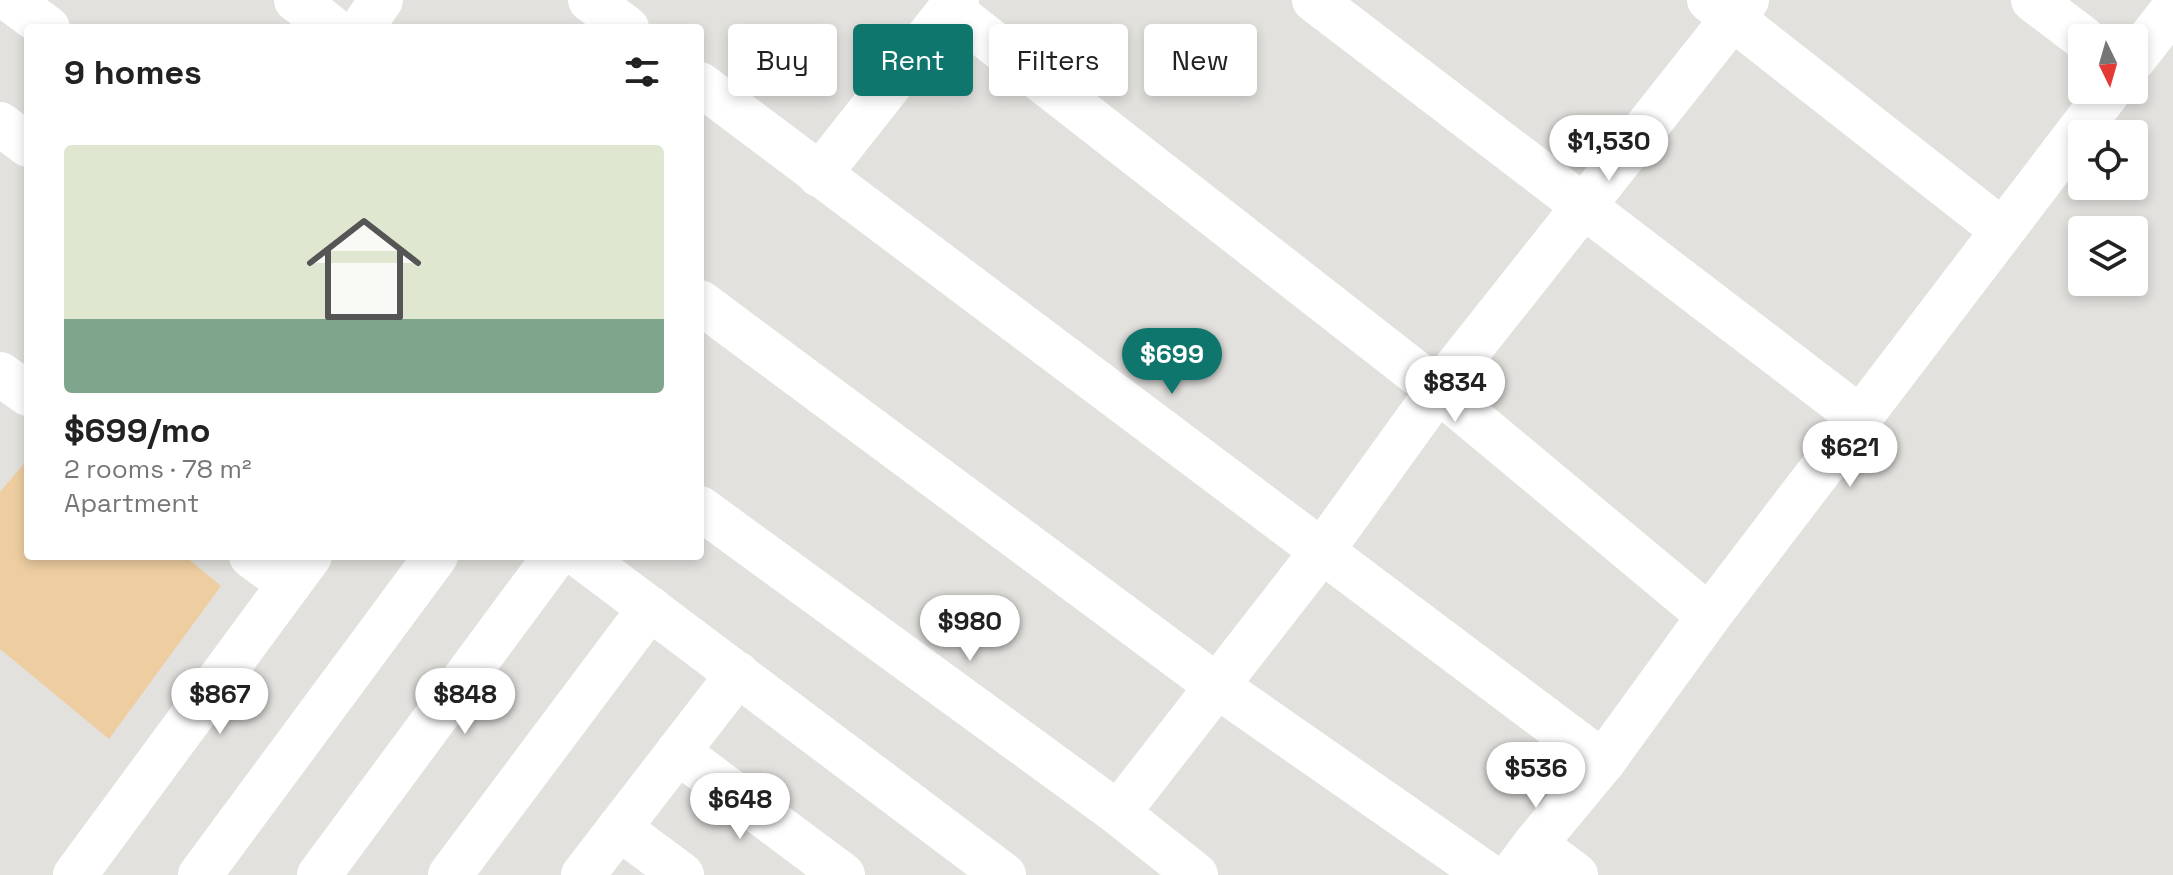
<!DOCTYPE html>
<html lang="en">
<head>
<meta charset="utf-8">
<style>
  :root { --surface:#fff; --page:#f2f2f2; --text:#222; --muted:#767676; --accent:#0f766e }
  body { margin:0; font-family:"Space Grotesk",sans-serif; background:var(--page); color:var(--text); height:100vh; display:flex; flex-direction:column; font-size:30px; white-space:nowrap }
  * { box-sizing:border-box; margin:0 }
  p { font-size:26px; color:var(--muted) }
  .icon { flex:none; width:44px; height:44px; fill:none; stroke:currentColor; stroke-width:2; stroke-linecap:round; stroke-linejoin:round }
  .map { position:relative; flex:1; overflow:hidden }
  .details { position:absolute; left:24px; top:24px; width:680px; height:536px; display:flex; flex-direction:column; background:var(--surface); border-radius:8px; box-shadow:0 4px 12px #0003 }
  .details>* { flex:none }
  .guide { position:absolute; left:728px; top:24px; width:760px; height:72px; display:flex; gap:16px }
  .needle { width:52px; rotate:175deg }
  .controls { position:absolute; left:2068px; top:24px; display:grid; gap:16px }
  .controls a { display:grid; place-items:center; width:80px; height:80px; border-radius:8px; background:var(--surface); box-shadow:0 4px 12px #0003; font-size:40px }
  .price { position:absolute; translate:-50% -68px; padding:0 18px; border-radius:28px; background:#fff; color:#222; font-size:26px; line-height:52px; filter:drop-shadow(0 2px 4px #0008) }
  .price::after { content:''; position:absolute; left:50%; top:48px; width:24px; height:18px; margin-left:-12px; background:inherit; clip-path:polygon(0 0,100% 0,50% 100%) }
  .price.active { background:var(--accent); color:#fff }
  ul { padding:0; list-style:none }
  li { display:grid; align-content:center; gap:16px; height:424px; padding:0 40px }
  li span { display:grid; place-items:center; height:248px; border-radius:8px; color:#555 }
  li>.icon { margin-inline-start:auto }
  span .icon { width:144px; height:144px; fill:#fffc; stroke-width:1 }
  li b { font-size:34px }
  h2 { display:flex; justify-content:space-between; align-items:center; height:96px; padding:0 40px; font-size:34px }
  .tag { padding:0 28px; border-radius:8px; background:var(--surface); box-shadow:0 4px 12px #0003; font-size:28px; line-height:72px }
  .tag.active { background:var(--accent); color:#fff }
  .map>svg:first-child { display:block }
</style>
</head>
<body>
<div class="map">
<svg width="2173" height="875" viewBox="0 0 2173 875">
  <rect width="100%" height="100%" fill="#e3e1de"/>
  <path fill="#eecea1" d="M28,459v97h157l36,30 -112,153 -109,-90v-157z"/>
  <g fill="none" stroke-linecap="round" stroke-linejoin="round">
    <g stroke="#fff" stroke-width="44">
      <path d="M10,0l38,28"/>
      <path d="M296,0l36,28"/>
      <path d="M590,0l37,28"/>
      <path d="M1314,0l548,419"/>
      <path d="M1709,0l293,230"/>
      <path d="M2033,0l50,38"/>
      <path d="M950,9l488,381 271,226"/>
      <path d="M362,28l19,-28"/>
      <path d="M2134,59l39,-50"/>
      <path d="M700,84l903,678"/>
      <path d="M0,124l28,21"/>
      <path d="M819,175l138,-175"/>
      <path d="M700,302l517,384 271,189"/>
      <path d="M0,374l28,20"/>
      <path d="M700,508l418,305 78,62"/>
      <path d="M251,556l38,28"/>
      <path d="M580,556l424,319"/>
      <path d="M678,752l165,123"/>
      <path d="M1118,813l204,-262 116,-161 309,-390"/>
      <path d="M619,828l63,47"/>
      <path d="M1535,844l68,-82 106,-146 401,-526"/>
      <path d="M1517,868l18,-24 41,31"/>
      <path d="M75,875l235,-319"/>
      <path d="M200,875l236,-319"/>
      <path d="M319,875l236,-319"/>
      <path d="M450,875l200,-267"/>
      <path d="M583,875l155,-201"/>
    </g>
  </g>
</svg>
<div class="controls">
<a><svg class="needle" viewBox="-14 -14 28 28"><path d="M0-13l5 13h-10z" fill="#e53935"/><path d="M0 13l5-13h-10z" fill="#767676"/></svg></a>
<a><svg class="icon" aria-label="locate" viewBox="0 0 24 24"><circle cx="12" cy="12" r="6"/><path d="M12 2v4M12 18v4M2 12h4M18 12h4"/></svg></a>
<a><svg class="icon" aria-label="layers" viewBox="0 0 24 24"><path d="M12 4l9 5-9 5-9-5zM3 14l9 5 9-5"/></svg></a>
</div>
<b class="price" style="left:1609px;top:183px">$1,530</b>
<b class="price active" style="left:1172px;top:396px">$699</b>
<b class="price" style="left:1455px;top:424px">$834</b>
<b class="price" style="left:1850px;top:489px">$621</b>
<b class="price" style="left:970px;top:663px">$980</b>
<b class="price" style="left:220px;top:736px">$867</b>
<b class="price" style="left:465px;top:736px">$848</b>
<b class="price" style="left:1536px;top:810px">$536</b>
<b class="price" style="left:740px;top:841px">$648</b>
<div class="guide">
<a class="tag">Buy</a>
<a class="tag active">Rent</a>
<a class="tag">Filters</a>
<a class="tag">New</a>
</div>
<section class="details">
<h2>9 homes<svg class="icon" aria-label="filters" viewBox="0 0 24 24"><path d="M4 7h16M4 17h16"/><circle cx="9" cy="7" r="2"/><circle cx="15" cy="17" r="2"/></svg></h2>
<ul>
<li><span style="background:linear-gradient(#dfe7d0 70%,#7fa58c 0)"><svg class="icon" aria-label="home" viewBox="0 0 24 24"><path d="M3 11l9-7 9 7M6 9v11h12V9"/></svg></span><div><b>$699/mo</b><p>2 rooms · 78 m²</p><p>Apartment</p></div></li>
</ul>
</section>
</div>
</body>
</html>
